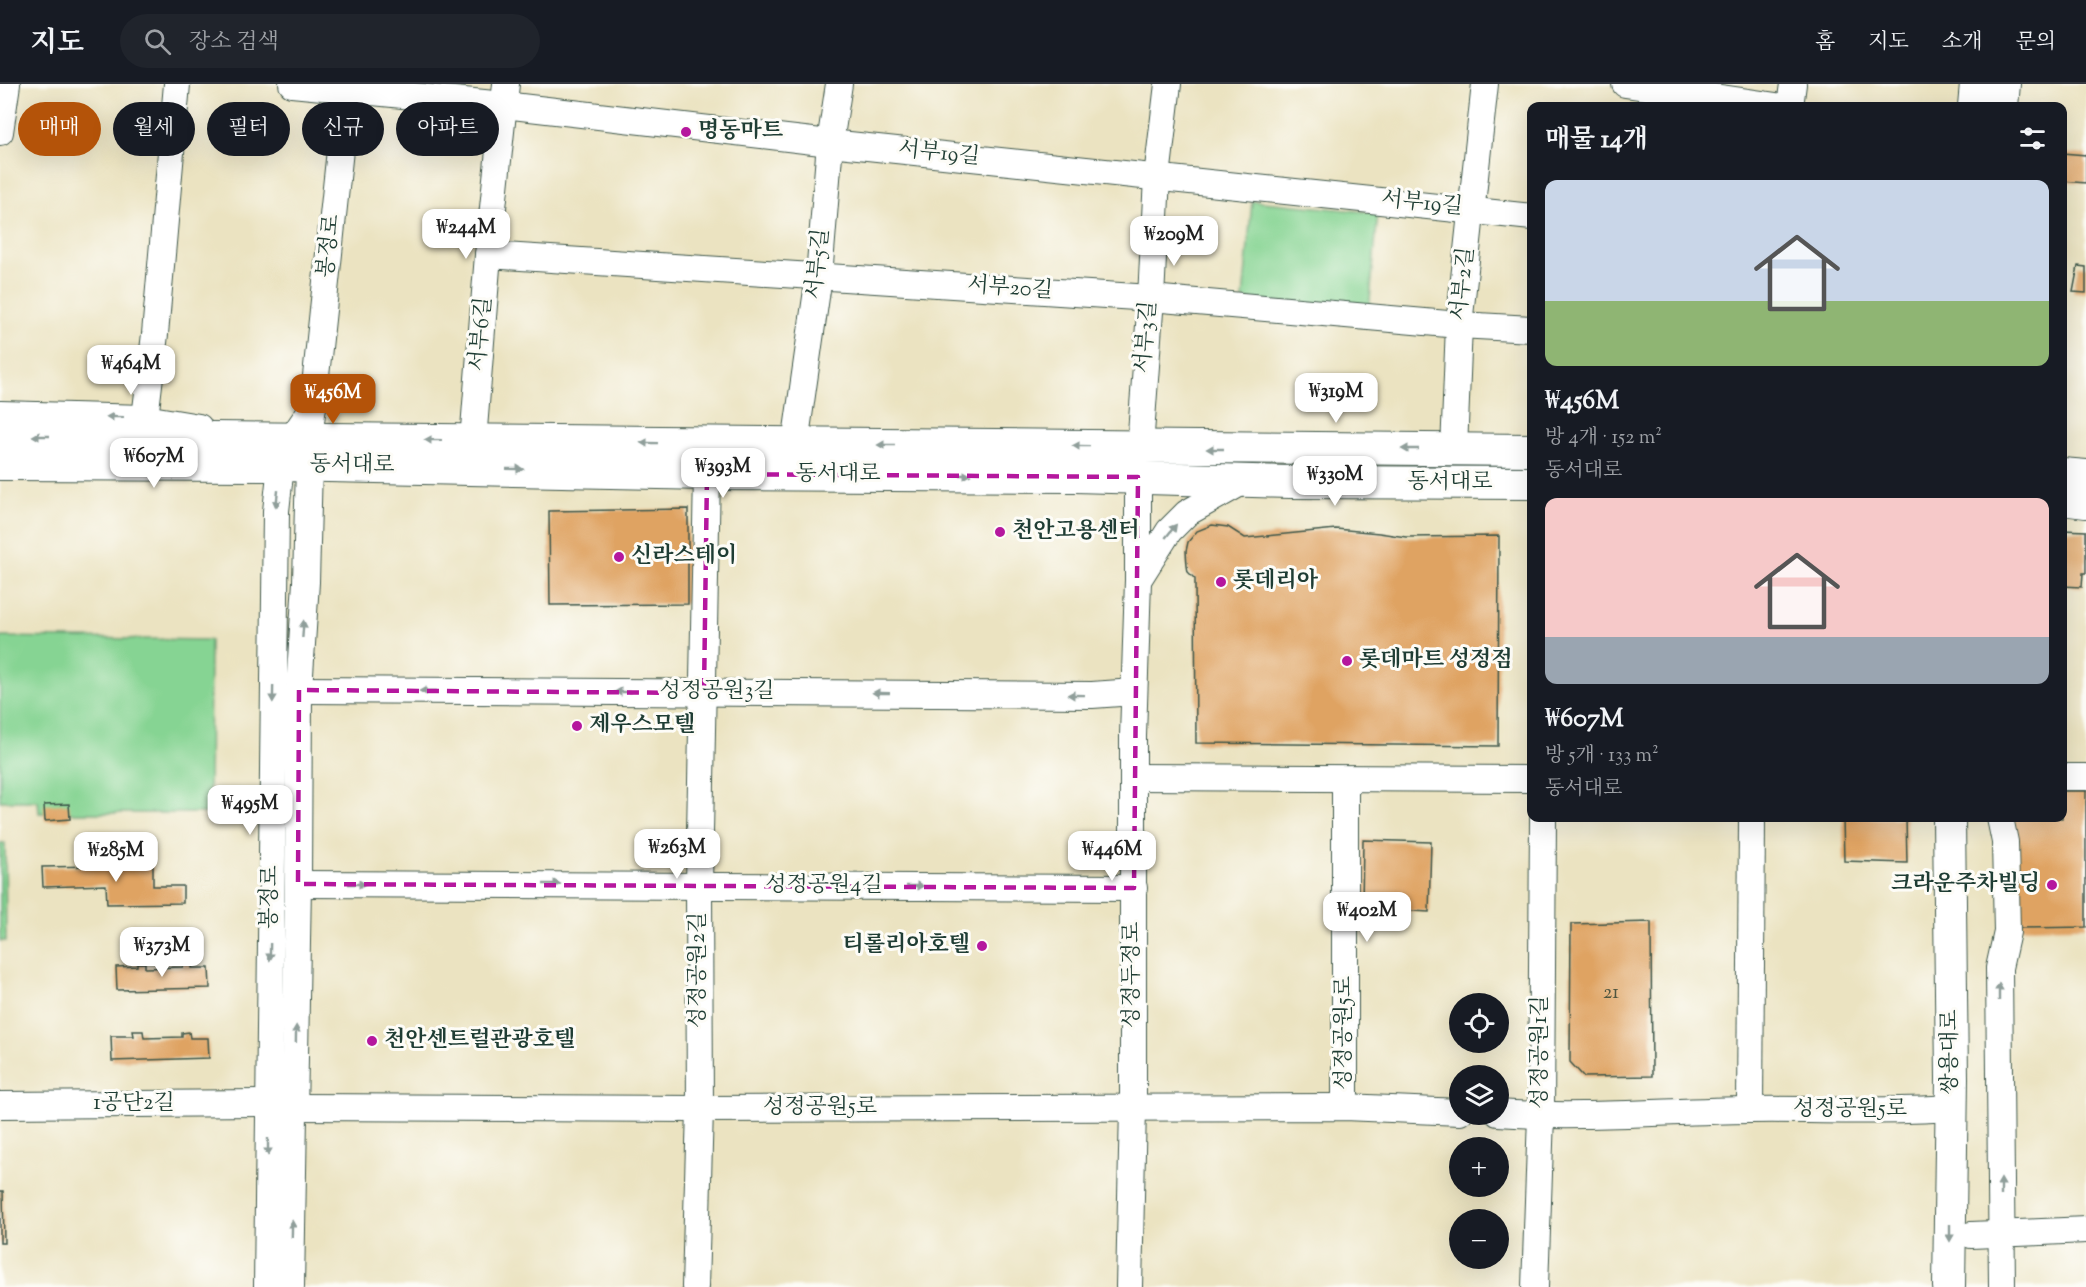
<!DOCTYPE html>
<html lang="ko">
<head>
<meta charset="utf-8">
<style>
  :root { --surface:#171b24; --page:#20242c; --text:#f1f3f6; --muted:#9ea1a6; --line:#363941; --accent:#b45309 }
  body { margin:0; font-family:"Sorts Mill Goudy","Noto Serif KR",serif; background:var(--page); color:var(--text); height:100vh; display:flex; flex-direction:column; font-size:22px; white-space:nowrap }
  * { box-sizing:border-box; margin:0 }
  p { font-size:20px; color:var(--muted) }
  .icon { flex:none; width:33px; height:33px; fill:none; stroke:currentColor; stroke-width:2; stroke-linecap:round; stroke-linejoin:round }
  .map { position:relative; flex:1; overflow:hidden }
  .panel { position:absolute; left:1527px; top:18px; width:540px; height:720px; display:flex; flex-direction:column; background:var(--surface); border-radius:12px; box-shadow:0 6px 24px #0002 }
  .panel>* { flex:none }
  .banner { position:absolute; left:18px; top:18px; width:570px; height:54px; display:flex; gap:12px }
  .buttons { position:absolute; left:1449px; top:909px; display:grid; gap:12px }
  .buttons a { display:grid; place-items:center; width:60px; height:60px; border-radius:50%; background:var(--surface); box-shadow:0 6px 24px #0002; font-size:30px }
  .price { position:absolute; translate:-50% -51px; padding:0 14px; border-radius:12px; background:#fff; color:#222; font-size:20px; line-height:39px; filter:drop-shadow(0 2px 3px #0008) }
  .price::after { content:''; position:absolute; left:50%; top:36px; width:18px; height:14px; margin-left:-9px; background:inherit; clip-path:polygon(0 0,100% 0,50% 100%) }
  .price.current { background:var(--accent); color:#fff }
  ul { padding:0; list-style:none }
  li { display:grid; align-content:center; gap:12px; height:318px; padding:0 18px }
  li span { display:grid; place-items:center; height:186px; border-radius:12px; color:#555 }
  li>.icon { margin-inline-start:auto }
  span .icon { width:108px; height:108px; fill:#fffc; stroke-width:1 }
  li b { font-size:26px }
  h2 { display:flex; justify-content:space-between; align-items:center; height:72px; padding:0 18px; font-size:26px }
  .tag { padding:0 21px; border-radius:27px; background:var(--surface); box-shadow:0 6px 24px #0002; font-size:21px; line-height:54px }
  .tag.current { background:var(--accent); color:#fff }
  header { display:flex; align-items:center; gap:36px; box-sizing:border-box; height:84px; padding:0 30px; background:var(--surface); border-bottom:2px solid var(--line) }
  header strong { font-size:28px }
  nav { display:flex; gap:33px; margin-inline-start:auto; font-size:21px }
  .search { width:420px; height:54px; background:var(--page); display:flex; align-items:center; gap:15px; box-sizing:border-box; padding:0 21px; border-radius:33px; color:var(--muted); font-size:22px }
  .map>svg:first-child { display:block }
</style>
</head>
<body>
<header>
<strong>지도</strong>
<div class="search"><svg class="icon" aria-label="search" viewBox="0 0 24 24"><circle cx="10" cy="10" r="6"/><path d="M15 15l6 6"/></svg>장소 검색</div>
<nav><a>홈</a><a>지도</a><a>소개</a><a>문의</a></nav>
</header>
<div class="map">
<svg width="2086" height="1203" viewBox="0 0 2086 1203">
  <rect width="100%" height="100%" fill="#fdfcf7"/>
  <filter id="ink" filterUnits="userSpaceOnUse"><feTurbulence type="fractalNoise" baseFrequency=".0167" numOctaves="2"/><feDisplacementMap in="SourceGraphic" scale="12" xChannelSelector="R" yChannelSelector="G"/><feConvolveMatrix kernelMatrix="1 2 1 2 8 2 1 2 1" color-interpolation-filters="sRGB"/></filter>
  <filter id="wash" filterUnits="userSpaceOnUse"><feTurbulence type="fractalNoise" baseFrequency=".008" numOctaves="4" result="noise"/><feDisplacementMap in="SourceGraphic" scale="24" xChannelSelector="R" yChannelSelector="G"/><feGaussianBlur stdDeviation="1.35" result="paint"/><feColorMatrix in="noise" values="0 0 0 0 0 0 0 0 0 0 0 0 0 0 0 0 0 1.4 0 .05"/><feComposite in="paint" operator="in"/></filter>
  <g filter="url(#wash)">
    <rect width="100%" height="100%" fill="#ebe3c1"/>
    <g fill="#86d493" stroke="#528864" stroke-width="1.5">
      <path d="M1252,117l126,12 -9,98 -126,-12z"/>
      <path d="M0,553l210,3 -1,173h-170l-1,-12h-38z"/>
      <path d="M0,759h5l1,98h-6z"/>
    </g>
    <g id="blocks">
      <g fill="#dfa362">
        <path d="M2062,69l24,2v28l-24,-2z"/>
        <path d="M2078,182l8,1v26l-13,-1z"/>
        <path d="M688,425v95l-138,1 -1,-94z"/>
        <path d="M1212,441l16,2 17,11 91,-9 43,4 27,4 93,-1 -1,210 -302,-3 -1,-164 -7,-7 -1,-6 -1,-15 2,-9 9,-11z"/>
        <path d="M2062,446l24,1v42h-3l-1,14 -20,-1z"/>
        <path d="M2062,707h24v136l-68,1 -9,-110h53z"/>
        <path d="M69,720l1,15 -25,2 -1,-16z"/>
        <path d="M1843,734h63l1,45 -63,-2z"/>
        <path d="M1363,756l68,2 -2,70 -67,-4z"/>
        <path d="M153,781v21h30v17l-76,1 -1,-19 -63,2 -1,-20z"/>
        <path d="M1651,838l1,154 -68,1 -14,-15 1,-138z"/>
        <path d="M137,879h8v5l38,-1v-4h9v5h17l1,20 -93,2 -1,-23 21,-1z"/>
        <path d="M133,947h10l1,7 38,-1v-4l7,-1 1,6h18l1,20 -97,3 -1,-25h23z"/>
        <path d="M0,1107h3l1,52h-4z"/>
      </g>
    </g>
  </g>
  <g filter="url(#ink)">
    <use href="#blocks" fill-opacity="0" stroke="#3e5649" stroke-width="1.5"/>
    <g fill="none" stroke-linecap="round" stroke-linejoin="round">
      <g stroke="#3e5649" stroke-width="28">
        <g id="minor">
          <path d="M292,0l212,21 326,38 702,74"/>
          <path d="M1625,0l151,22"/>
          <path d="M1790,22l3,-22"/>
          <path d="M0,48l7,-48"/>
          <path d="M488,171l663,43 308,27 73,4"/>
          <path d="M0,330l145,4 54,9"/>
          <path d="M145,334l10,-84 22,-250"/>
          <path d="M311,339l36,-339"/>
          <path d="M473,357l15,-186 18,-171"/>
          <path d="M795,360l24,-168 11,-133 9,-59"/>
          <path d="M1140,363l11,-149 6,-121 11,-93"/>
          <path d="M1454,366l5,-125 26,-241"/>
          <path d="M1138,496l31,-49 18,-18 57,-32"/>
          <path d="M299,606l793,5 42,-3"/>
          <path d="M1134,693l398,2"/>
          <path d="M2062,693h24"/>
          <path d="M2000,734l5,24 2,90 -8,36 3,319"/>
          <path d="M298,800l836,4"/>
          <path d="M0,1021l269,-2"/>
          <path d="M294,1023l406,2 645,-2 115,5"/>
          <path d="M1345,1023v-327"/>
          <path d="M1750,1026l2,-292"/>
          <path d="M1498,1029c84,6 168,-2 252,-3 67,-1 134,3 201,-2"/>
          <path d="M1971,1151l115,-5"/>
          <path d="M267,1203l9,-776 5,-46 11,-27 21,-31"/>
          <path d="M291,1203l7,-403 1,-194 7,-108 3,-117"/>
          <path d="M695,1203l5,-178 -1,-224 8,-411"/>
          <path d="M1129,1203l4,-180v-371l5,-156v-103"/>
          <path d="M1535,1203l6,-171 2,-298"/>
        </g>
      </g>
      <g stroke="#3e5649" stroke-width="34">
        <g id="major">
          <path d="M1974,22l2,-22"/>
          <path d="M2002,22l2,-22"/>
          <path d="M0,352c511,2 1021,12 1532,14"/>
          <path d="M0,380l281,1 426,9 368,2 215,6 242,1"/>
          <path d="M2062,390l24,2"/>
          <path d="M2062,415l24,3"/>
          <path d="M1949,734l3,260 -3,209"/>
        </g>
      </g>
      <use href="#minor" stroke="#fff" stroke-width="26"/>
      <use href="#major" stroke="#fff" stroke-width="32"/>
    </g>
    <defs><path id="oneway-solid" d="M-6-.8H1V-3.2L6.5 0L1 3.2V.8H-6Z" transform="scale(1.5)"/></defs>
    <g fill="#8f9e9a">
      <use href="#oneway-solid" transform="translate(115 333) rotate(-179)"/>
      <use href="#oneway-solid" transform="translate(41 352) rotate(-180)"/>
      <use href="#oneway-solid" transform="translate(433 356) rotate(-179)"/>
      <use href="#oneway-solid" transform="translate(649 359) rotate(-179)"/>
      <use href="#oneway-solid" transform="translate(886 361) rotate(-180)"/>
      <use href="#oneway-solid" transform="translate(1081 362) rotate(-179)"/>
      <use href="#oneway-solid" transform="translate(1215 365) rotate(-180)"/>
      <use href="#oneway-solid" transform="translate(1410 365) rotate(-180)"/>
      <use href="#oneway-solid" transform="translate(515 385) rotate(1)"/>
      <use href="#oneway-solid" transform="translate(962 391)"/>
      <use href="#oneway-solid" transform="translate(277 415) rotate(97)"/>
      <use href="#oneway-solid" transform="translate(1171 447) rotate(-51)"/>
      <use href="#oneway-solid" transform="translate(303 545) rotate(-86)"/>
      <use href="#oneway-solid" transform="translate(428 607) rotate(-180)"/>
      <use href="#oneway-solid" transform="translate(623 608) rotate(-180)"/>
      <use href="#oneway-solid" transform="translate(881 609) rotate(-179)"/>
      <use href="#oneway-solid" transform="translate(273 610) rotate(91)"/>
      <use href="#oneway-solid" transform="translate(1076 611) rotate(-179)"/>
      <use href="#oneway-solid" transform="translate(357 800)"/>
      <use href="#oneway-solid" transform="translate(552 800)"/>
      <use href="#oneway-solid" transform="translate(915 802)"/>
      <use href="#oneway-solid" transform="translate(270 868) rotate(91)"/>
      <use href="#oneway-solid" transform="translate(1999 908) rotate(-90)"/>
      <use href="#oneway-solid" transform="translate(296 950) rotate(-89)"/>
      <use href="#oneway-solid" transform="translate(268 1063) rotate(90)"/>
      <use href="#oneway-solid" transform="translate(2001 1103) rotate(-90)"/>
      <use href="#oneway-solid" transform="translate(292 1145) rotate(-89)"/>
      <use href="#oneway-solid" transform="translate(1950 1149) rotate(90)"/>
    </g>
  </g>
  <path fill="none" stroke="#b5179e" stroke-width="4.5" stroke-dasharray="12 8" stroke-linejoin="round" d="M707,390l431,3 -4,411 -836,-4 1,-194 405,3z"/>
  <g fill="#b5179e" stroke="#fdfcf7" stroke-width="2">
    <circle cx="686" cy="48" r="6"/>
    <circle cx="1000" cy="448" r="6"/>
    <circle cx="619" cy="473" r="6"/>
    <circle cx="1221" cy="498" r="6"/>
    <circle cx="1347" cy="577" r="6"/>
    <circle cx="577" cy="642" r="6"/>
    <circle cx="2052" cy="801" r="6"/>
    <circle cx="982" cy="862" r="6"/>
    <circle cx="372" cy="957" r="6"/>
  </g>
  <g text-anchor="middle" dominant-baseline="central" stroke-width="6" stroke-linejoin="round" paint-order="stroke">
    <g font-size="20" fill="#4f5640">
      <text x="1611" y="909">21</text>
    </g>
    <g font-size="22" font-weight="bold" fill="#1f3d34" stroke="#fdfcf7" text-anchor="start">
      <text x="698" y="48">명동마트</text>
      <text x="1012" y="448">천안고용센터</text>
      <text x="631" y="473">신라스테이</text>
      <text x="1233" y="498">롯데리아</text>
      <text x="1359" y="577">롯데마트 성정점</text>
      <text x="589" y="642">제우스모텔</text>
      <text x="2040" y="801" text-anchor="end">크라운주차빌딩</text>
      <text x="970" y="862" text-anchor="end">티롤리아호텔</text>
      <text x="384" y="957">천안센트럴관광호텔</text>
    </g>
    <g font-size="22" fill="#1f3d34" stroke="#fdfcf7">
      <text transform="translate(939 70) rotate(6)">서부19길</text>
      <text transform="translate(1422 120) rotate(6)">서부19길</text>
      <text transform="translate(330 162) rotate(-84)">봉정로</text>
      <text transform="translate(819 180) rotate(-84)">서부5길</text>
      <text transform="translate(1464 200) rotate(-84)">서부2길</text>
      <text transform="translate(1010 205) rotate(4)">서부20길</text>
      <text transform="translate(482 250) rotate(-85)">서부6길</text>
      <text transform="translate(1147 253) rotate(-85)">서부3길</text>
      <text transform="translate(352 382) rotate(1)">동서대로</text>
      <text x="838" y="391">동서대로</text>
      <text x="1450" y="399">동서대로</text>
      <text x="717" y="608">성정공원3길</text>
      <text x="824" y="802">성정공원4길</text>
      <text transform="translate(271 813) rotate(-89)">봉정로</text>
      <text transform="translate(699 886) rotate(-90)">성정공원2길</text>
      <text transform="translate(1133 891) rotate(-90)">성정두정로</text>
      <text transform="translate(1345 949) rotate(-90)">성정공원5로</text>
      <text transform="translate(1541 968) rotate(-90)">성정공원1길</text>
      <text transform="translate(1951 968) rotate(-90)">쌍용대로</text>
      <text x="134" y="1020">1공단2길</text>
      <text x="820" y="1024">성정공원5로</text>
      <text x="1850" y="1026">성정공원5로</text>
    </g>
  </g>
</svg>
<div class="buttons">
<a><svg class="icon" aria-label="locate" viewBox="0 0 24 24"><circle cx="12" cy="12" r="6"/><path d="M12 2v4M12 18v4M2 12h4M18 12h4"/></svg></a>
<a><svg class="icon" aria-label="layers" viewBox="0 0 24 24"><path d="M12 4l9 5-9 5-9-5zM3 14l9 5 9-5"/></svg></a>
<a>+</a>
<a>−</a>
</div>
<b class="price" style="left:466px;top:176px">₩244M</b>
<b class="price" style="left:1174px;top:183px">₩209M</b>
<b class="price" style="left:131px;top:312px">₩464M</b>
<b class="price" style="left:1336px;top:340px">₩319M</b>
<b class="price current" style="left:333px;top:341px">₩456M</b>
<b class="price" style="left:154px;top:405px">₩607M</b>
<b class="price" style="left:723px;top:415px">₩393M</b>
<b class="price" style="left:1335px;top:423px">₩330M</b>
<b class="price" style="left:250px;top:752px">₩495M</b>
<b class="price" style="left:677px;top:796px">₩263M</b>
<b class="price" style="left:1112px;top:798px">₩446M</b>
<b class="price" style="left:116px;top:799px">₩285M</b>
<b class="price" style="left:1367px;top:859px">₩402M</b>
<b class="price" style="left:162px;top:894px">₩373M</b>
<div class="banner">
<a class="tag current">매매</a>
<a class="tag">월세</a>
<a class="tag">필터</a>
<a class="tag">신규</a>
<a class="tag">아파트</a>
</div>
<section class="panel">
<h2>매물 14개<svg class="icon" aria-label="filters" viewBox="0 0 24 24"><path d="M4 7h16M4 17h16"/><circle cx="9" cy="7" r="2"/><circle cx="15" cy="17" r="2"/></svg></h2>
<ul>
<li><span style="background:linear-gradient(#c9d6e8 65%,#8fb573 0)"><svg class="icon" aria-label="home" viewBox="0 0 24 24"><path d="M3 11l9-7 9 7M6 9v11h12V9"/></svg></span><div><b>₩456M</b><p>방 4개 · 152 m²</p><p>동서대로</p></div></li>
<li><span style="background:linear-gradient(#f6c9c9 75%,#9aa5b1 0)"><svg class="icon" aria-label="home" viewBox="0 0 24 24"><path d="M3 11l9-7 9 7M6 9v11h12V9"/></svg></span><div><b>₩607M</b><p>방 5개 · 133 m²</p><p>동서대로</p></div></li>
</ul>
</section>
</div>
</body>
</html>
